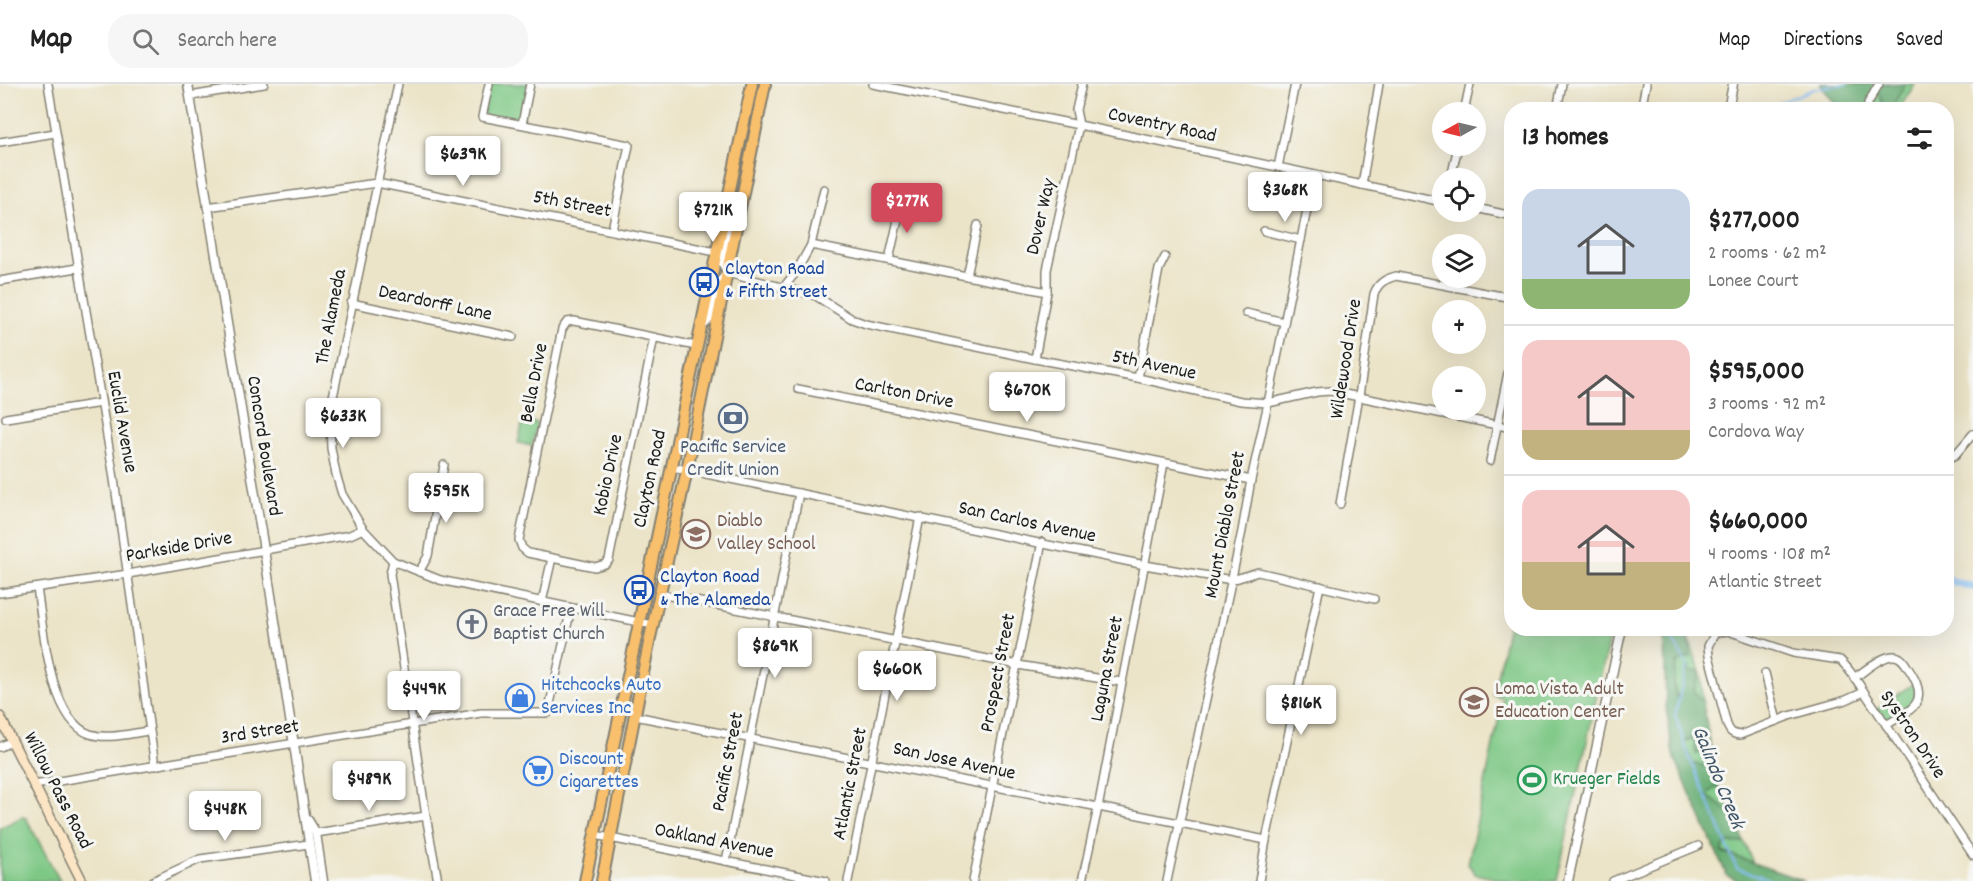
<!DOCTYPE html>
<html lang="en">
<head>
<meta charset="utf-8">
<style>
  :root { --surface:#fff; --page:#f6f6f6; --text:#222; --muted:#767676; --line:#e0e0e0; --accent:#d1495b }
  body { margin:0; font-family:Dekko,sans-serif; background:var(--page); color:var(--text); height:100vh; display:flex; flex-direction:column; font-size:22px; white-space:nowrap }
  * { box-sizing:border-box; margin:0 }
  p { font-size:20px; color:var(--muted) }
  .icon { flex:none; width:33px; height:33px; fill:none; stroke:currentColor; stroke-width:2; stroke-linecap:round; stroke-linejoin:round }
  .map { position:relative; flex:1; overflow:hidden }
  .drawer { position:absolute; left:1504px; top:18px; width:450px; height:534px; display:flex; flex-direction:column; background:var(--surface); border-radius:24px; box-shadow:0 6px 24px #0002 }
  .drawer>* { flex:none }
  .needle { width:39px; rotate:262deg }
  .controls { position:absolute; left:1432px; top:18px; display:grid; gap:12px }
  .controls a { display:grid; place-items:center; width:54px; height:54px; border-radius:50%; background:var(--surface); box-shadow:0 6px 24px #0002; font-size:30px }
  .price { position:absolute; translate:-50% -51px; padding:0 14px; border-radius:6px; background:#fff; color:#222; font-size:20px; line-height:39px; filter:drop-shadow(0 2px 3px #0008) }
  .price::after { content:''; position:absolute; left:50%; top:36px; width:18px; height:14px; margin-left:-9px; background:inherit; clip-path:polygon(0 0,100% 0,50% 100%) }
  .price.current { background:var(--accent); color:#fff }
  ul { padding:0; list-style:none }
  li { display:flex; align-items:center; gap:18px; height:150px; padding:0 18px }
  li+li { border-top:2px solid var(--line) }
  li span { display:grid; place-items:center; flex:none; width:168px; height:120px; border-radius:18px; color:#555 }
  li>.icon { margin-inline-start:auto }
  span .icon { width:72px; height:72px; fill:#fffc; stroke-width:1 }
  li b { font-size:26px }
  h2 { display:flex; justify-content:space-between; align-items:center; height:72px; padding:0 18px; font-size:26px }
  header { display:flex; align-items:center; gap:36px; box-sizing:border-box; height:84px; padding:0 30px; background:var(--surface); border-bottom:2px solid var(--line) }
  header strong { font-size:28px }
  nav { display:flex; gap:33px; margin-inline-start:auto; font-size:21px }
  .search { width:420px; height:54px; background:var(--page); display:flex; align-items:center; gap:15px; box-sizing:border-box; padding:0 21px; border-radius:24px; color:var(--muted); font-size:22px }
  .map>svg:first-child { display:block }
</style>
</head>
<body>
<header>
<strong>Map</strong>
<div class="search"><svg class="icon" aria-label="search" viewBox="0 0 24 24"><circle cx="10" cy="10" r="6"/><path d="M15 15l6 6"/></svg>Search here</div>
<nav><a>Map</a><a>Directions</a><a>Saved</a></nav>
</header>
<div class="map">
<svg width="1973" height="797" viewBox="0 0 1973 797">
  <rect width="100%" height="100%" fill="#f6f6f2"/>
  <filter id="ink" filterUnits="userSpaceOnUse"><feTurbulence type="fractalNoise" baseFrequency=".0167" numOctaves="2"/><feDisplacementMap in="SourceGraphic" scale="12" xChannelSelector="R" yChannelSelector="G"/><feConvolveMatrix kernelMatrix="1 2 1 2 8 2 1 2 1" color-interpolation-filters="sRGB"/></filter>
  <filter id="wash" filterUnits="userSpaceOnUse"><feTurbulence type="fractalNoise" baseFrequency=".008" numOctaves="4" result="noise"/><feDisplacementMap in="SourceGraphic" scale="24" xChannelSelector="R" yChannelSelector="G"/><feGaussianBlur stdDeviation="1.35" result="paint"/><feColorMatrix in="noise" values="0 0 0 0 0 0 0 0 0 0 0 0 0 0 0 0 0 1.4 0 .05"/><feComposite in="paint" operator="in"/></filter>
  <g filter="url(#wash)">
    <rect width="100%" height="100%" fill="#ece4c8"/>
    <g fill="#7ec885" stroke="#4d7250" stroke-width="1.5">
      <path d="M489,0h41l-8,40 -40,-7z"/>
      <path d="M1905,0h10l-16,25 -31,1 9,-22 8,21 9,-5z"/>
      <path d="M523,337l14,2 -5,23 -14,-3z"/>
      <path d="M1512,477v67l99,1 -54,252h-50l-32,-7 -7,-10 35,-166 -10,-3 17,-80 -9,-3z"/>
      <path d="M1681,545h5l14,42 3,31 -9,-11 -3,-19 -4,-6 -8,34c-13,-20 0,-41 10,-59z"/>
      <path d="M1917,597l-1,21 -30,23 -10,-15z"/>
      <path d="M1695,653l2,17 14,-6 3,10 -5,2 2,6 -18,-2 -9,-22z"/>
      <path d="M1719,701l13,29 -26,-19z"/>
      <path d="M22,733l4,1 34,63h-60v-53z"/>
      <path d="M1744,758l9,21 -31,-11 4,-9z"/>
    </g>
    <g fill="#66ac72" stroke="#416447" stroke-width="1.5">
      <path d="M1820,0h85l-11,20 -9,5 -8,-20 -9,21 -29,-1z"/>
      <path d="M1649,545h32l8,12 2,15 -14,7c-3,12 -5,26 1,36l9,-34 4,7 9,-1 -6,20 9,11 8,46 -15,6 -2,-17 -10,5 9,22 18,2 8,19 -13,10 26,19 12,28 -18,1 -4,9 82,29h-65l-12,-5 -54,-121 -7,-48 -2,-68 -17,-6z"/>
    </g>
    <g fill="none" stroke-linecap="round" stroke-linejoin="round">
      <g stroke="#81bcf3" stroke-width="2">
        <path d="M1775,26l4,-7 35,-14 33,-5"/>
        <path d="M1666,544l21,37 -12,50 13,39 49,115 39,12"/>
      </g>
      <path stroke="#81bcf3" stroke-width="8" d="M1947,496l26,7"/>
    </g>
  </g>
  <g filter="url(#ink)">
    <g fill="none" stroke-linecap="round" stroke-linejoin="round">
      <g stroke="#848072" stroke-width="10">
        <g id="minor">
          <path d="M48,0l65,388 42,294"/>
          <path d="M398,0l-65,313 -3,24 1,27 5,26 6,20 21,35 30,32 47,19 213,45"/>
          <path d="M489,0l-7,33 147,28 -17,85"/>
          <path d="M873,0l206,41 364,77"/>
          <path d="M190,12l74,-12"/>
          <path d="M1557,26l5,-26"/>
          <path d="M1641,26l5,-26"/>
          <path d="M1868,26v-7l11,-19"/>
          <path d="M1464,28l6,-28"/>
          <path d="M522,40l8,-40"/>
          <path d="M0,58l55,-9"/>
          <path d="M1278,83l17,-83"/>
          <path d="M1451,94l7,-32"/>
          <path d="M1362,101l17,-101"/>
          <path d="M207,123l170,-24 339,69"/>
          <path d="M1476,124l36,8"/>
          <path d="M1264,147l37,9"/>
          <path d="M811,161l236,47"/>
          <path d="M889,176l13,-58"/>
          <path d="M727,189l89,23 36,23 14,5 169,35 103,19 103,23 27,2 49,-11 13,-1 182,37"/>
          <path d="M727,189l-6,-12 9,-38 -3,-11"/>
          <path d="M967,192l11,-51"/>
          <path d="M0,197l77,-13"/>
          <path d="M783,204l13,-16 15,-27 13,-56"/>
          <path d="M351,219l162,34"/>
          <path d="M1246,229l38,9"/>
          <path d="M703,242l7,-7 8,-36 7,-8"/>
          <path d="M654,253l-45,223 -4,4 -10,3 -67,-14 -6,-5 -3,-8 43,-211 5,-7 7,-1 122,25"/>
          <path d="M1035,275l12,-67v-22l32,-145 -3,-15 6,-26"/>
          <path d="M1138,294l21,-109 6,-12"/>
          <path d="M798,305l453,91"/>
          <path d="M6,334l95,-15"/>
          <path d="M1947,375l8,-4 18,-21"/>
          <path d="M1490,377l22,-108"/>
          <path d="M672,383l473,98 87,15 26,-8 116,27"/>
          <path d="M1340,420l19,-108 15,-102c4,-11 11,-15 22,-18l116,22"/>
          <path d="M393,477l-3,13 36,242 12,65"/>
          <path d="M419,488l9,-16 16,-91"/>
          <path d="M37,504c6,37 12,132 53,146 18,6 41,-1 59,-3"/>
          <path d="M0,509l128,-19 222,-39 13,-6"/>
          <path d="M660,510l358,71 103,17"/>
          <path d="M542,518l10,-44"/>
          <path d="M1765,589l12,48"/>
          <path d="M1854,594c11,-7 28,-23 41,-22 7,1 10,7 13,12 23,33 6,41 -22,57"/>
          <path d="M1864,608l-18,8 -57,16 -49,19c-8,-1 -10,-3 -13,-10l-18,-69 -1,-10 7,-13 13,-2 65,22 47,7c12,11 21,28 31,42l102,153"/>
          <path d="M635,632l631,124"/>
          <path d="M0,663l12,-6"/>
          <path d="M34,701l447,-72h67l23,-105"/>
          <path d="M316,749l110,-17"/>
          <path d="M595,751l231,46"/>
          <path d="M726,777l73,-368"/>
          <path d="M153,797l47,-22 109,-15"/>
          <path d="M848,797l72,-364"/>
          <path d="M973,797l69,-339"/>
          <path d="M1082,797l16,-73 66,-345"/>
          <path d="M1167,797l75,-350 9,-51 17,-77 46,-228"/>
          <path d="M1259,797l7,-41 54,-254"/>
          <path d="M1613,797l85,-35"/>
        </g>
      </g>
      <g stroke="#848072" stroke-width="11">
        <g id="tertiary">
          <path d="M188,0l76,466 51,331"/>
          <path d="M1728,26l5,-26"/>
          <path d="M308,736l8,13 7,48"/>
          <path d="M1568,797l54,-253"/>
        </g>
      </g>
      <g stroke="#848072" stroke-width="12">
        <path id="secondary" d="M0,633l82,164"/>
      </g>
      <g stroke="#848072" stroke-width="14">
        <g id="primary">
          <path d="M585,797l167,-797"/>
          <path d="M602,797l48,-243 37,-168 78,-386"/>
        </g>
      </g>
      <use href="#minor" stroke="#fff" stroke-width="7"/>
      <use href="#tertiary" stroke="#fff" stroke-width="8"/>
      <use href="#secondary" stroke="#fce5c4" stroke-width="9"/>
      <use href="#primary" stroke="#f8bf6c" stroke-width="10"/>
    </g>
  </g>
  <defs>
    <g id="bus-ring" transform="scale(1.5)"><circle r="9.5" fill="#f6f6f2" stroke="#1a4fb4" stroke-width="1.5"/><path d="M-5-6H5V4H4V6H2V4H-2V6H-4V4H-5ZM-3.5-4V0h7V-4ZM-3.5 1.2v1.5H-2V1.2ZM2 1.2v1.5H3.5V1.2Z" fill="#1a4fb4"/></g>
    <g id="bank-ring" transform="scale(1.5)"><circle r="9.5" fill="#f6f6f2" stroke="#5c6f8a" stroke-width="1.5"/><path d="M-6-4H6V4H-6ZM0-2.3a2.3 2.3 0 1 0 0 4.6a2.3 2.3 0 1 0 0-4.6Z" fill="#5c6f8a"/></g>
    <g id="school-ring" transform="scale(1.5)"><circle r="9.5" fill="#f6f6f2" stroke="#8d6e63" stroke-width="1.5"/><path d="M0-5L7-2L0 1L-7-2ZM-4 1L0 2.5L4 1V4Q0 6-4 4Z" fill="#8d6e63"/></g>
    <g id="church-ring" transform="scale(1.5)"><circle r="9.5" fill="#f6f6f2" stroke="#6b7280" stroke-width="1.5"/><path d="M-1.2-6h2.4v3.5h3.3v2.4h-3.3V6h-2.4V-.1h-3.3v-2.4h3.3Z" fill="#6b7280"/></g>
    <g id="shop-ring" transform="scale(1.5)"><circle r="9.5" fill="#f6f6f2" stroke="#3f7fe0" stroke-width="1.5"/><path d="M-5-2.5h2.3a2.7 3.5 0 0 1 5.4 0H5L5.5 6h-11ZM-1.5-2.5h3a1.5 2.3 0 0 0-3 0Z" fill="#3f7fe0"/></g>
    <g id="supermarket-ring" transform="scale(1.5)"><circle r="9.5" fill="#f6f6f2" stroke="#3f7fe0" stroke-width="1.5"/><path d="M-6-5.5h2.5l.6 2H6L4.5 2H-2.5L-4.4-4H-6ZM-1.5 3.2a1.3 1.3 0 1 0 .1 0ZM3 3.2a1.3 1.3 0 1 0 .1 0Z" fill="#3f7fe0"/></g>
    <g id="stadium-ring" transform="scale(1.5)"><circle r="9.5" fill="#f6f6f2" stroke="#2e9e5b" stroke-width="1.5"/><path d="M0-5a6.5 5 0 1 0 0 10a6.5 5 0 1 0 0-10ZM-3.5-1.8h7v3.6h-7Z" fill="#2e9e5b"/></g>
  </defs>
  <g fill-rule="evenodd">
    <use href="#bus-ring" x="704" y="198"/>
    <use href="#bank-ring" x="733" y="334"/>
    <use href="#school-ring" x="696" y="450"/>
    <use href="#bus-ring" x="639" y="506"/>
    <use href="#church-ring" x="472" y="540"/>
    <use href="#shop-ring" x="520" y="614"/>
    <use href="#school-ring" x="1474" y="618"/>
    <use href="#supermarket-ring" x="538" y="687"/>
    <use href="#stadium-ring" x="1532" y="696"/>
  </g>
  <g text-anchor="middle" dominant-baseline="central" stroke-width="6" stroke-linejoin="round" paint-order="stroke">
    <g font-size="20" fill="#1c1c1c" stroke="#f6f6f2">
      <text transform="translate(1162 42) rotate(12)">Coventry Road</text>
      <text transform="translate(572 121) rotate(11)">5th Street</text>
      <text transform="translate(1042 133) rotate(-77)">Dover Way</text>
      <text transform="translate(435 220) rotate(12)">Deardorff Lane</text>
      <text transform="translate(332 233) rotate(-79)">The Alameda</text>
      <text transform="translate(1347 275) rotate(-81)">Wildewood Drive</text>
      <text transform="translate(1154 282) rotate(12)">5th Avenue</text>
      <text transform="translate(535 299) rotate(-79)">Bella Drive</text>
      <text transform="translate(904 310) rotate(11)">Carlton Drive</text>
      <text transform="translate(121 338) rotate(80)">Euclid Avenue</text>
      <text transform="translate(263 362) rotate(81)">Concord Boulevard</text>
      <text transform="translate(609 391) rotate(-78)">Kobio Drive</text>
      <text transform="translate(651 395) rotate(-78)">Clayton Road</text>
      <text transform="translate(1027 439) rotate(12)">San Carlos Avenue</text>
      <text transform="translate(1226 441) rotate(-79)">Mount Diablo Street</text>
      <text transform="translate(179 464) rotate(-10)">Parkside Drive</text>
      <text transform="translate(1108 585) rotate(-79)">Laguna Street</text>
      <text transform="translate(999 589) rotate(-79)">Prospect Street</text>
      <text transform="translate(260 649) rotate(-9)">3rd Street</text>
      <text transform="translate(1912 651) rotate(56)">Systron Drive</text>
      <text transform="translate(729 678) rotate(-79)">Pacific Street</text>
      <text transform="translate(954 678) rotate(12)">San Jose Avenue</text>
      <text transform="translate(851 700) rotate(-79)">Atlantic Street</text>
      <text transform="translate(57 707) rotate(63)">Willow Pass Road</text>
      <text transform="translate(714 758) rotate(11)">Oakland Avenue</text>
    </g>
    <g font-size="20" fill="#164399" stroke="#f6f6f2" text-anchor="start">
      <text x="725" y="186">Clayton Road<tspan x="725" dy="23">&amp; Fifth Street</tspan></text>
      <text x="660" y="494">Clayton Road<tspan x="660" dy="23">&amp; The Alameda</tspan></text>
    </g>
    <g font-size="20" fill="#4e5e75" stroke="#f6f6f2">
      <text x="733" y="364">Pacific Service<tspan x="733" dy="23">Credit Union</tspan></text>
    </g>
    <g font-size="20" fill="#785e54" stroke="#f6f6f2" text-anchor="start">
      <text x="717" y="438">Diablo<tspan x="717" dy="23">Valley School</tspan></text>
      <text x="1495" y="606">Loma Vista Adult<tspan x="1495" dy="23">Education Center</tspan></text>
    </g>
    <g font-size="20" fill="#5b616d" stroke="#f6f6f2" text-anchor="start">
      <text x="493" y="528">Grace Free Will<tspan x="493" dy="23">Baptist Church</tspan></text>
    </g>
    <g font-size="20" fill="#366cbe" stroke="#f6f6f2" text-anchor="start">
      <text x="541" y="602">Hitchcocks Auto<tspan x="541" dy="23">Services Inc</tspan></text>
      <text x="559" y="676">Discount<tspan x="559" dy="23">Cigarettes</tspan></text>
    </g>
    <g font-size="20" fill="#27864d" stroke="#f6f6f2" text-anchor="start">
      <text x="1553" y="696">Krueger Fields</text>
    </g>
    <g font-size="21" font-style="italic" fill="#3f5467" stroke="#f6f6f2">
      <text transform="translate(1717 694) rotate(68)">Galindo Creek</text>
    </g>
  </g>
</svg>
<div class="controls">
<a><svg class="needle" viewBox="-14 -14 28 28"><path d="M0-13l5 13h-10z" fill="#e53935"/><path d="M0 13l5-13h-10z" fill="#767676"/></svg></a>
<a><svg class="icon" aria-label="locate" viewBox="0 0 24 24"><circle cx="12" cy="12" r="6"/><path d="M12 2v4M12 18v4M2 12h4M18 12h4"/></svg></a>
<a><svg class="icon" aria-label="layers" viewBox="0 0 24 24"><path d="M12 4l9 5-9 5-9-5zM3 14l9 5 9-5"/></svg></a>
<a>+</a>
<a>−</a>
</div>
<b class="price" style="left:463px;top:103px">$639K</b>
<b class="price" style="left:1285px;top:139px">$368K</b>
<b class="price current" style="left:907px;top:150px">$277K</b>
<b class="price" style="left:713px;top:159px">$721K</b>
<b class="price" style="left:1027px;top:339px">$670K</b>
<b class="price" style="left:343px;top:365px">$633K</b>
<b class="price" style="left:446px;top:440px">$595K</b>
<b class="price" style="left:775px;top:595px">$869K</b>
<b class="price" style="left:897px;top:618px">$660K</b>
<b class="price" style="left:424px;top:638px">$449K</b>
<b class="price" style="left:1301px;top:652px">$816K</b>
<b class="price" style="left:369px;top:728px">$489K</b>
<b class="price" style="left:225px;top:758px">$448K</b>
<section class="drawer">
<h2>13 homes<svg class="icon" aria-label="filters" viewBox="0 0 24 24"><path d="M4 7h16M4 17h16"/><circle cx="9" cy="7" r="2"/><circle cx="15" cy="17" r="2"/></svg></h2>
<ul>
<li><span style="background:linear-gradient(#c9d6e8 75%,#8fb573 0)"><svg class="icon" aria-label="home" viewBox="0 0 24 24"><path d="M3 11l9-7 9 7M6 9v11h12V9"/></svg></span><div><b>$277,000</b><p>2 rooms · 62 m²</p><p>Lonee Court</p></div></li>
<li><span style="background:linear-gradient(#f6c9c9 75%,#c2b280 0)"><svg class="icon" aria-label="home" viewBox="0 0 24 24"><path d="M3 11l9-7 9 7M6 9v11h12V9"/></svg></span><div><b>$595,000</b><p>3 rooms · 92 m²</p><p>Cordova Way</p></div></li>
<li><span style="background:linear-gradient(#f6c9c9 60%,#c2b280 0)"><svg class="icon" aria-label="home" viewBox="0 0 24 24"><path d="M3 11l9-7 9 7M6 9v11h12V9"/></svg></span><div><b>$660,000</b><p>4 rooms · 108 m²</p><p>Atlantic Street</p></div></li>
</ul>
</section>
</div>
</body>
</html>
